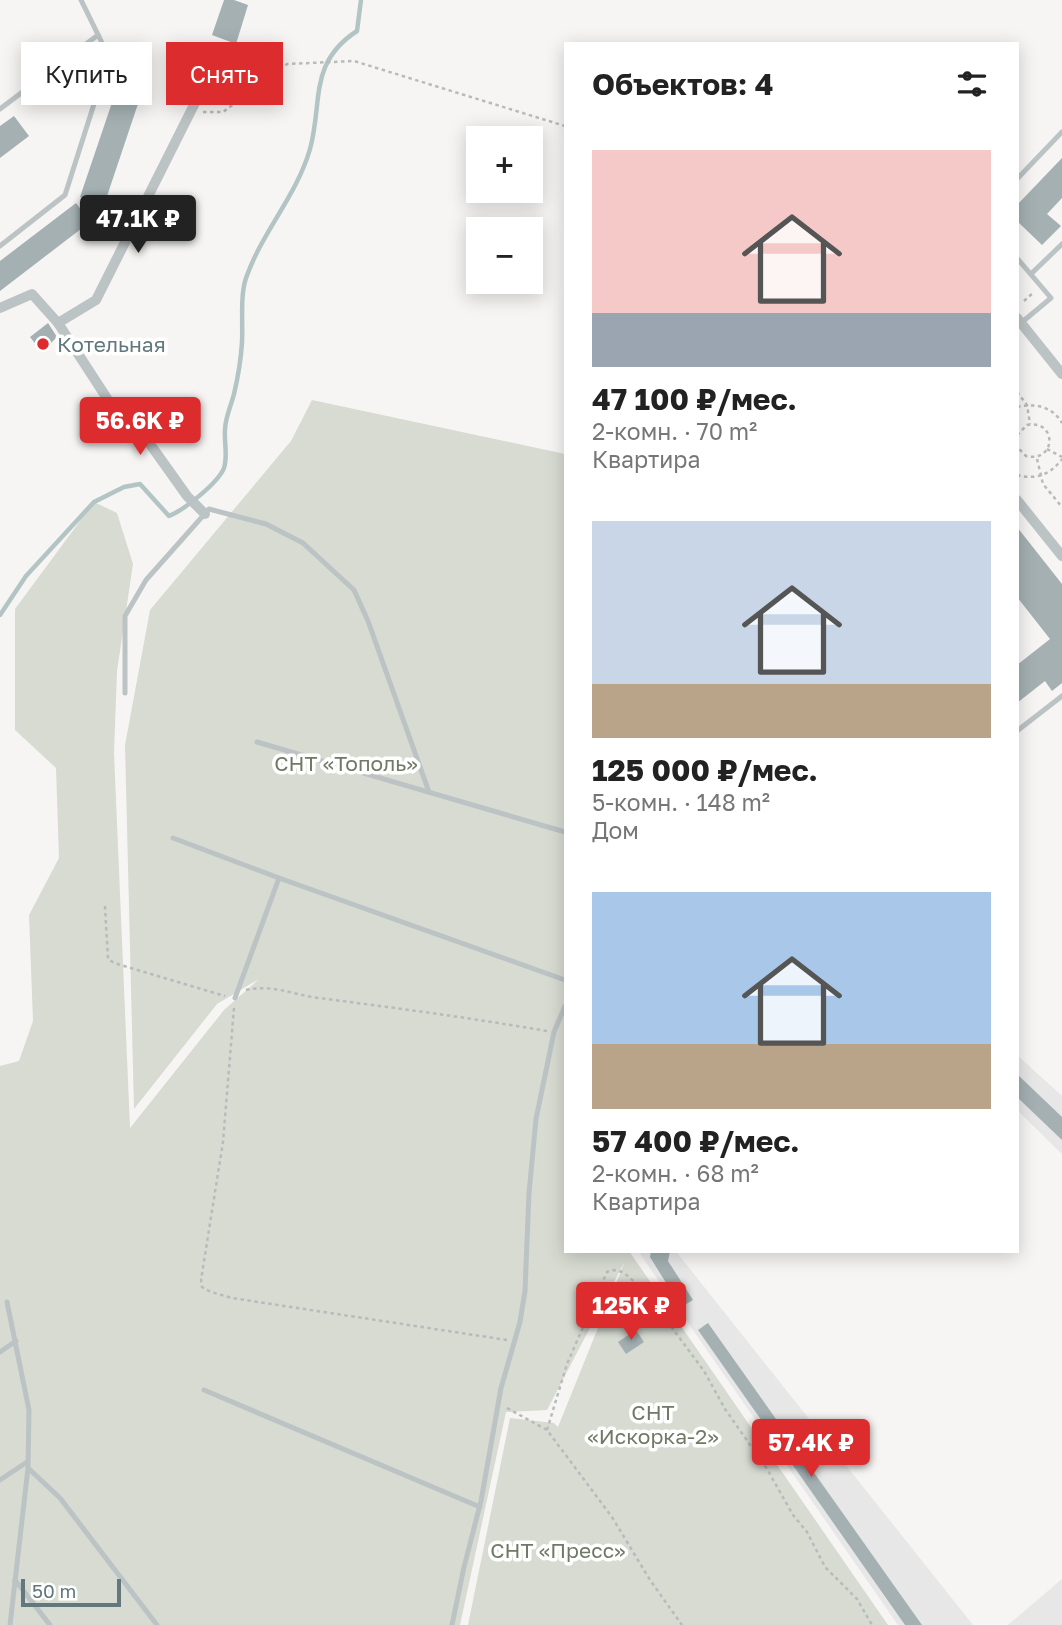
<!DOCTYPE html>
<html lang="ru">
<head>
<meta charset="utf-8">
<style>
  :root { --surface:#fff; --page:#f2f2f2; --text:#222; --muted:#767676; --accent:#dc2c2d }
  body { margin:0; font-family:"Golos Text",sans-serif; background:var(--page); color:var(--text); height:100vh; display:flex; flex-direction:column; font-size:26px; white-space:nowrap }
  * { box-sizing:border-box; margin:0 }
  p { font-size:23px; color:var(--muted) }
  .icon { flex:none; width:38px; height:38px; fill:none; stroke:currentColor; stroke-width:2; stroke-linecap:round; stroke-linejoin:round }
  .map { position:relative; flex:1; overflow:hidden }
  .side { position:absolute; left:564px; top:42px; width:455px; height:1211px; display:flex; flex-direction:column; background:var(--surface); border-radius:0px; box-shadow:0 4px 18px #0003 }
  .side>* { flex:none }
  .top-card { position:absolute; left:21px; top:42px; width:438px; height:63px; display:flex; gap:14px }
  .buttons { position:absolute; left:466px; top:126px; display:grid; gap:14px }
  .buttons a { display:grid; place-items:center; width:77px; height:77px; border-radius:0px; background:var(--surface); box-shadow:0 4px 18px #0003; font-size:35px }
  .scale { position:absolute; left:21px; bottom:18px; width:100px; box-sizing:border-box; padding-left:7px; border:4px solid #62787c; border-top:0; font-size:19px; line-height:24px; white-space:nowrap; color:#62787c; -webkit-text-stroke:5px #fff; paint-order:stroke }
  .price { position:absolute; translate:-50% -60px; padding:0 16px; border-radius:7px; background:var(--accent); color:#fff; font-size:23px; line-height:46px; filter:drop-shadow(0 2px 4px #0008) }
  .price::after { content:''; position:absolute; left:50%; top:42px; width:21px; height:16px; margin-left:-10px; background:inherit; clip-path:polygon(0 0,100% 0,50% 100%) }
  .price.selected { background:#222; color:#fff }
  ul { padding:0; list-style:none }
  li { display:grid; align-content:center; gap:14px; height:371px; padding:0 28px }
  li span { display:grid; place-items:center; height:217px; border-radius:0px; color:#555 }
  li>.icon { margin-inline-start:auto }
  span .icon { width:126px; height:126px; fill:#fffc; stroke-width:1 }
  li b { font-size:30px }
  h2 { display:flex; justify-content:space-between; align-items:center; height:84px; padding:0 28px; font-size:30px }
  .pill { padding:0 24px; border-radius:0px; background:var(--surface); box-shadow:0 4px 18px #0003; font-size:24px; line-height:63px }
  .pill.selected { background:var(--accent); color:#fff }
  .map>svg:first-child { display:block }
</style>
</head>
<body>
<div class="map">
<svg width="1062" height="1625" viewBox="0 0 1062 1625">
  <rect width="100%" height="100%" fill="#f6f5f3"/>
  <g fill="#e6e7e6">
    <path d="M1017,1055l45,41v58l-45,-44z"/>
    <path d="M638,1251h40v3l295,371h-75z"/>
    <path d="M1062,1579v46h-54z"/>
  </g>
  <path fill="#d7dbd2" d="M312,400l253,54v797h64l259,374h-420l42,-207 44,5 4,4 67,-166 -78,149 -41,2 -46,213h-460v-559l19,-5 14,-40 -4,-106 30,-57 -3,-90 -41,-38v-121l79,-107 23,11 16,51 -16,107 -3,82 16,375 94,-118 35,-31 -42,25 -83,105 -9,-364 25,-135 141,-169z"/>
  <g fill="none" stroke-linecap="round" stroke-linejoin="round">
    <path stroke="#b3c4c4" stroke-width="4.5" d="M0,615l26,-39 68,-74 30,-15 16,-3 29,32c15,-6 49,-33 55,-48 4,-12 0,-25 1,-38 0,-12 6,-24 9,-36 4,-17 7,-35 8,-52 1,-20 -2,-46 4,-64 16,-46 51,-83 64,-129 13,-47 -2,-86 47,-118l4,-31"/>
  </g>
  <g fill="#a4b0b2">
    <path d="M224,0h10l14,5 -12,39 -24,-9z"/>
    <path d="M121,76l24,7 -41,122 -24,-8z"/>
    <path d="M14,116l15,20 -29,22v-32z"/>
    <path d="M1062,158v40l-15,16 14,12 -19,19 -25,-24v-16z"/>
    <path d="M76,203l14,19 -90,69v-30z"/>
    <path d="M48,323l9,14 -15,15 -12,-15z"/>
    <path d="M1017,527l45,57v99l-10,8 -7,-10 -28,22v-38l33,-26 -33,-42z"/>
    <path d="M1017,1074l45,43v23l-45,-43z"/>
    <path d="M651,1251h19l-2,10 25,39 -12,7 -31,-50z"/>
    <path d="M708,1323l214,302h-17l-207,-295z"/>
    <path d="M636,1330l8,12 -18,12 -8,-12z"/>
  </g>
  <g fill="none" stroke-linecap="round" stroke-linejoin="round">
    <g stroke="#b7bbbc" stroke-width="2.5" stroke-dasharray="3.5 3.5" stroke-linecap="butt">
      <path d="M203,112h20l64,-48 67,-3 211,65"/>
      <path d="M1024,301l10,-9"/>
      <path d="M1017,392l10,13 3,19"/>
      <path d="M1017,407c18,-4 35,-1 45,16"/>
      <path d="M1017,435l10,-10c30,-6 30,38 -1,31l-9,-9"/>
      <path d="M1047,449l15,8"/>
      <path d="M1037,459l6,25 19,23"/>
      <path d="M1017,475c19,5 33,0 45,-16"/>
      <path d="M105,906l3,53 6,4 111,33"/>
      <path d="M246,990c28,-6 47,5 73,8 77,10 152,20 228,33"/>
      <path d="M234,1008l-11,134 -22,138 1,7 9,5 21,6 275,42"/>
      <path d="M507,1408l40,22 65,87 38,63 32,45"/>
      <path d="M547,1430l20,-66 40,-92 6,-2 10,2 21,18 60,81 21,38 42,60 26,46 14,17 18,35 32,32 15,26"/>
    </g>
    <g stroke="#bcc3c4" stroke-width="5">
      <path d="M0,109l98,-74"/>
      <path d="M1017,179l45,-47"/>
      <path d="M0,246l65,-51 44,-138 -28,-57"/>
      <path d="M1017,258l34,40 -30,25"/>
      <path d="M1031,274l31,-30"/>
      <path d="M125,693v-77l21,-36 63,-71 57,15 37,19 51,47 14,31 61,171"/>
      <path d="M1017,731l45,-35"/>
      <path d="M257,742l308,90"/>
      <path d="M173,838l106,40 286,102"/>
      <path d="M235,998l44,-120"/>
      <path d="M7,1302l22,108 -1,58 32,30 97,127"/>
      <path d="M0,1352l16,-11"/>
      <path d="M204,1390l276,117"/>
      <path d="M0,1480l27,-18"/>
      <path d="M15,1580l35,45"/>
      <path d="M10,1625l18,-157"/>
      <path d="M452,1625l12,-58 17,-66 20,-113 19,-66 5,-31 4,-98 7,-74 18,-87 11,-26"/>
    </g>
    <g stroke="#bcc3c4" stroke-width="10">
      <path d="M0,308l32,-14 26,29 38,-23 109,-217"/>
      <path d="M1017,318l45,56"/>
      <path d="M58,323l52,80 40,41 37,52 18,18"/>
      <path d="M1017,500l45,56"/>
    </g>
  </g>
  <circle fill="#dc2c2d" stroke="#fff" stroke-width="2.5" cx="43" cy="344" r="7"/>
  <g text-anchor="middle" dominant-baseline="central" stroke-width="7" stroke-linejoin="round" paint-order="stroke">
    <g font-size="21" fill="#62787c" stroke="#fff" text-anchor="start">
      <text x="57" y="344">Котельная</text>
    </g>
    <g font-size="21" fill="#6e7a65" stroke="#fff">
      <text x="346" y="763">СНТ «Тополь»</text>
      <text x="653" y="1412">СНТ<tspan x="653" dy="24">«Искорка-2»</tspan></text>
      <text x="558" y="1550">СНТ «Пресс»</text>
    </g>
  </g>
</svg>
<div class="buttons">
<a>+</a>
<a>−</a>
</div>
<div class="scale">50 m</div>
<b class="price selected" style="left:138px;top:255px">47.1K ₽</b>
<b class="price" style="left:140px;top:457px">56.6K ₽</b>
<b class="price" style="left:631px;top:1342px">125K ₽</b>
<b class="price" style="left:811px;top:1479px">57.4K ₽</b>
<div class="top-card">
<a class="pill">Купить</a>
<a class="pill selected">Снять</a>
</div>
<section class="side">
<h2>Объектов: 4<svg class="icon" aria-label="filters" viewBox="0 0 24 24"><path d="M4 7h16M4 17h16"/><circle cx="9" cy="7" r="2"/><circle cx="15" cy="17" r="2"/></svg></h2>
<ul>
<li><span style="background:linear-gradient(#f6c9c9 75%,#9aa5b1 0)"><svg class="icon" aria-label="home" viewBox="0 0 24 24"><path d="M3 11l9-7 9 7M6 9v11h12V9"/></svg></span><div><b>47 100 ₽/мес.</b><p>2-комн. · 70 m²</p><p>Квартира</p></div></li>
<li><span style="background:linear-gradient(#c9d6e8 75%,#b9a48a 0)"><svg class="icon" aria-label="home" viewBox="0 0 24 24"><path d="M3 11l9-7 9 7M6 9v11h12V9"/></svg></span><div><b>125 000 ₽/мес.</b><p>5-комн. · 148 m²</p><p>Дом</p></div></li>
<li><span style="background:linear-gradient(#a9c7e8 70%,#b9a48a 0)"><svg class="icon" aria-label="home" viewBox="0 0 24 24"><path d="M3 11l9-7 9 7M6 9v11h12V9"/></svg></span><div><b>57 400 ₽/мес.</b><p>2-комн. · 68 m²</p><p>Квартира</p></div></li>
</ul>
</section>
</div>
</body>
</html>
